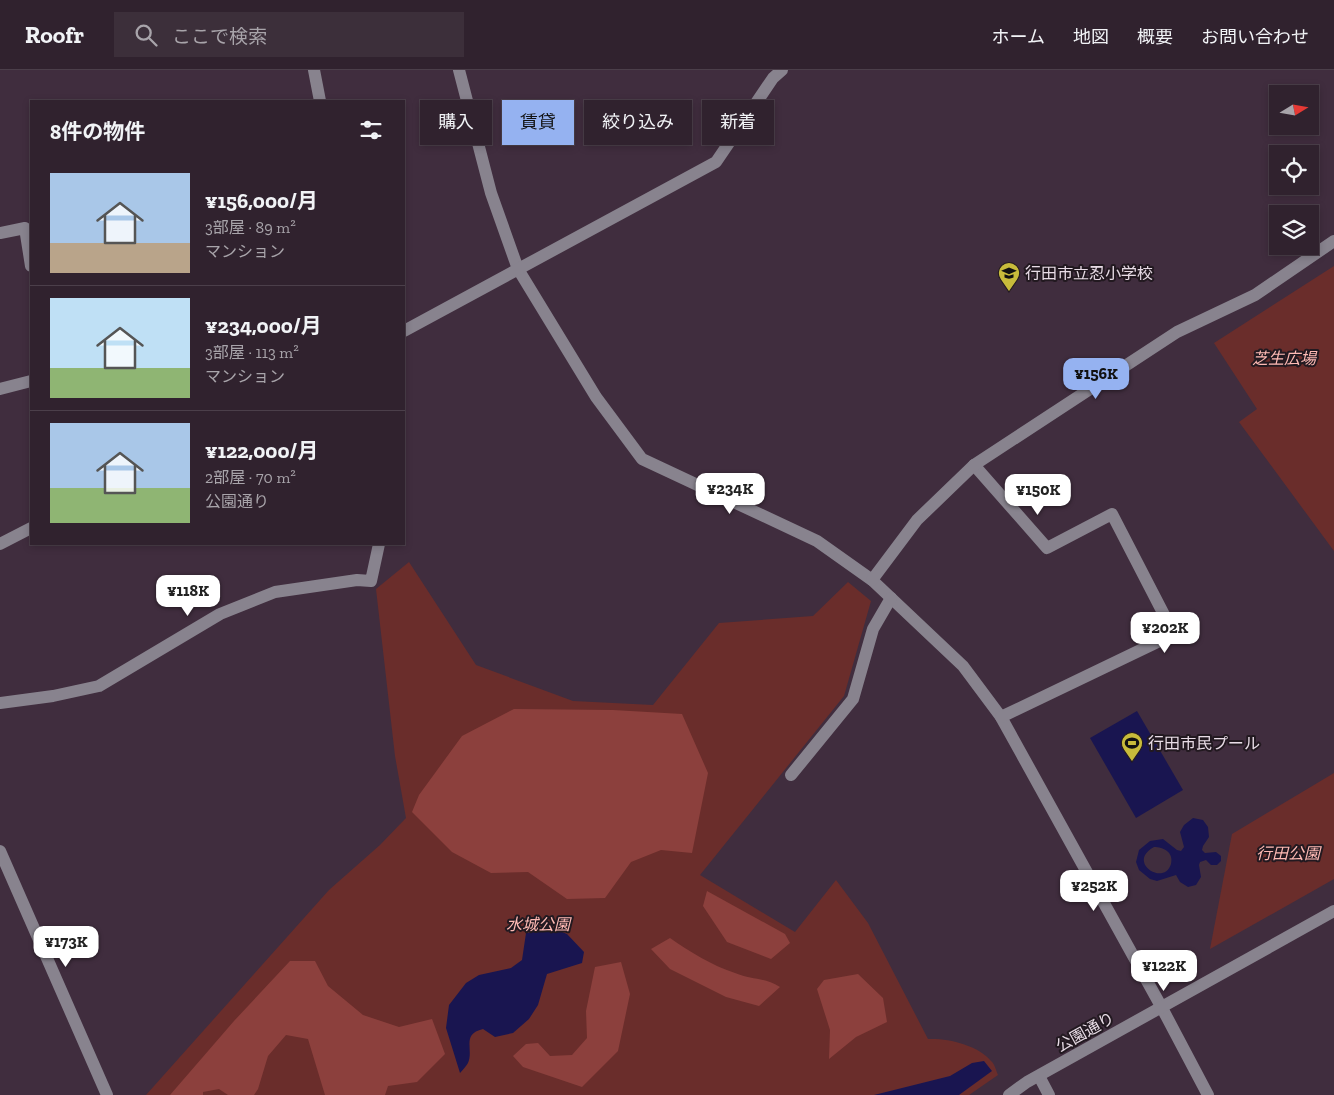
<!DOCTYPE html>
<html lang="ja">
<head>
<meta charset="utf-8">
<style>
  :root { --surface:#30222e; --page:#3c2f3a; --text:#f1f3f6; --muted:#a8a4aa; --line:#4b3f4a; --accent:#95b2f1 }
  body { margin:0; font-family:"Zilla Slab","Noto Sans JP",serif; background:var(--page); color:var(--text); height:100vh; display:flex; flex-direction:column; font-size:19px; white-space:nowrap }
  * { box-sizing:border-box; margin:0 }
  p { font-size:16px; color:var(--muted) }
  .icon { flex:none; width:28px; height:28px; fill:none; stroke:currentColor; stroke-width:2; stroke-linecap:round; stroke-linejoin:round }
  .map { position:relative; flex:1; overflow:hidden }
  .side { position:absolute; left:30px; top:30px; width:375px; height:445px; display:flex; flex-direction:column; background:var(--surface); border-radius:0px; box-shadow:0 2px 8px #0003,0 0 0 1px var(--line) }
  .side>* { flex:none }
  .hud { position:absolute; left:420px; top:30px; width:475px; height:45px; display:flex; gap:10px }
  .needle { width:32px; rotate:79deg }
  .fabs { position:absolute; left:1269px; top:15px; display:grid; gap:10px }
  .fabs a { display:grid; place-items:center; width:50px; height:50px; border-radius:0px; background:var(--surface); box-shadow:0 2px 8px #0003,0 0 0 1px var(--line); font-size:25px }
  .price { position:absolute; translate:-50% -42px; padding:0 11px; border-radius:10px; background:#fff; color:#222; font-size:16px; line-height:32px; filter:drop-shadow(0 1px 2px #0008) }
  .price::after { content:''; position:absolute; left:50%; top:30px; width:15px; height:11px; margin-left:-8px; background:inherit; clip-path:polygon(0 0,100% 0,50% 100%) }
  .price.current { background:var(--accent); color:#111 }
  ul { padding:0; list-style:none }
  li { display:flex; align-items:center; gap:15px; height:125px; padding:0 20px }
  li+li { border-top:1px solid var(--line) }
  li span { display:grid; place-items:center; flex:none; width:140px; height:100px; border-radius:0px; color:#555 }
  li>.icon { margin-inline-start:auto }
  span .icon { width:60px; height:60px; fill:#fffc; stroke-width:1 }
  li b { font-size:21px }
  h2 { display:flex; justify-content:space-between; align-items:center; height:60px; padding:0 20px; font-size:21px }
  .tag { padding:0 18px; border-radius:0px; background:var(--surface); box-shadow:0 2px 8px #0003,0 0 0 1px var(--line); font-size:18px; line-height:45px }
  .tag.current { background:var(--accent); color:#111 }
  header { display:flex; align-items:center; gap:30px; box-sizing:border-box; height:70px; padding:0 25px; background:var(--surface); border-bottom:1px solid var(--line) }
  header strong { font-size:24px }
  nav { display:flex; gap:28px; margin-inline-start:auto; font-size:18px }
  .search { width:350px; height:45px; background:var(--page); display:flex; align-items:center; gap:12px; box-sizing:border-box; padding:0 18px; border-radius:0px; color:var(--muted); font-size:19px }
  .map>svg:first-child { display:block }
</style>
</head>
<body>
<header>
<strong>Roofr</strong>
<div class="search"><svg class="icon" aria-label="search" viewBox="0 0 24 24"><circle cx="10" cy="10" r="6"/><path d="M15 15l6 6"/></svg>ここで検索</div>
<nav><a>ホーム</a><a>地図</a><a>概要</a><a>お問い合わせ</a></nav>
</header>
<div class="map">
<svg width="1334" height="1025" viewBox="0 0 1334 1025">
  <rect width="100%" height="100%" fill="#402d3e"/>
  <g fill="#6a2d2b">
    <path d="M1334,196v285l-95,-129 18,-13 -43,-66z"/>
    <path d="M409,492l67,103 97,36 80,4 66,-82 94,-7 35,-34 23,19 -27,95 -144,179 95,57 41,-52 32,43 60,116c20,-1 50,6 63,22 4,3 5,10 7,14l-29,20h-823l183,-205 51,-45 26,-27 -11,-62 -19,-167z"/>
    <path d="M1334,703v106l-124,70 22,-115z"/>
  </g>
  <g fill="#8c403d">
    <path d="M514,639l99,1 69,4 26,59 -16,80 -31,-3 -30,12 -26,36 -38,1 -39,-27 -37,1 -39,-21 -40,-40 7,-17 43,-59z"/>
    <path d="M707,821l78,43 5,9 -19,16 -44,-17 -24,-36z"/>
    <path d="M670,868c20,14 41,27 65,35 17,7 28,4 45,14l-21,19 -33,-9 -56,-28 -19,-20z"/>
    <path d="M290,891h25l13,25 35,29 36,12 33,-8 13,35 -28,28 -29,4 -3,9h-60l-17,-56 -22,-4 -18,21 -10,33 -4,6h-26l-9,-6 -16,3v3h-33l64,-74z"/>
    <path d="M621,892l9,32 -12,57 -36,36 -59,-20 -10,-11 13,-12 12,-1 12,13 22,-1 15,-17 -1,-27 9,-44z"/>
    <path d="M858,904l25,24 4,24 -31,15 -27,22 1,-29 -13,-41 7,-9z"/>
  </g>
  <g fill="#191550" fill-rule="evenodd">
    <path d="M1137,641l46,79 -47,28 -46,-80z"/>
    <path d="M1193,748l10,2 5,7 1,10 -6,9 -1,4 3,3 11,-1 5,4v5l-4,4h-6l-5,-5 -6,2 -1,3 2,12 -5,8 -8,2 -8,-5 -4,-7 -19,6 -7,-2 -11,-9 -3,-8 3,-12 11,-9 13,-2 14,11 4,1 3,-4 -4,-15 4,-7zM1154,777c9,0 20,5 17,17 -7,23 -45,-2 -17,-17z"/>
    <path d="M555,859l12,5 17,18 -2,11 -35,11 -9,31 -9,14 -16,14 -18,4 -12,-8c-22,5 -9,20 -15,34 -2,3 -5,7 -8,10l-14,-45 3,-23 17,-22 13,-8 32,-7 11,-8 4,-27z"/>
    <path d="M984,991l8,10 -33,24h-85l76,-19 22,-13z"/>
  </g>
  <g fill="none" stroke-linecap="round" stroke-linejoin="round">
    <g stroke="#88838e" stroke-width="12">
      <path d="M314,0l6,31"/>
      <path d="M459,0l32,123 27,76 78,128 46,62 175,82 55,39 91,86 38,51 161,291 46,87"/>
      <path d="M0,163l25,-5 6,38"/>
      <path d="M404,261l312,-169 57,-84 9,-8"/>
      <path d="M0,319l31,-8"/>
      <path d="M974,395l73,83 65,-34 62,120 -173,83"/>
      <path d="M0,474l31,-16"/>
      <path d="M872,510l45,-60 57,-55 203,-133 78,-37 79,-54"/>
      <path d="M0,633l53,-7 46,-10 121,-72 55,-22 82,-12 14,1 8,-37"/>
      <path d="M791,705l62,-76 20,-70 18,-31"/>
      <path d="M0,781l107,244"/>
      <path d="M1039,1006l10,19"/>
      <path d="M1009,1025l18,-13 307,-171"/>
    </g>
  </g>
  <defs>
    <g id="school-pin" transform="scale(1.125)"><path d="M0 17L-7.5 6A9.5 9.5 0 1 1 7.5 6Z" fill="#c8bb3b" stroke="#221920"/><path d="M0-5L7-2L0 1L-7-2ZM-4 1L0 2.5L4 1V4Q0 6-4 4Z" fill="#111"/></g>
    <g id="stadium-pin" transform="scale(1.125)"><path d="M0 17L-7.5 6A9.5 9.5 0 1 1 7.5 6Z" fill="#c8bb3b" stroke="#221920"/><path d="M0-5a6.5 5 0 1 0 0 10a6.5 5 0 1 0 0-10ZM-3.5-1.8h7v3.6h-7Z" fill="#111"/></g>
  </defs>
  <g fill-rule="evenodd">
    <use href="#school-pin" x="1009" y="203"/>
    <use href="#stadium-pin" x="1132" y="673"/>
  </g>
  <g text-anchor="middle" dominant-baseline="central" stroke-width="4" stroke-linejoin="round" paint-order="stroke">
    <g font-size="16" fill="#e8dce6" stroke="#221920" text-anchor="start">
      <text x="1025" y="203">行田市立忍小学校</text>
      <text x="1148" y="673">行田市民プール</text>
    </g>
    <g font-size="16" font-style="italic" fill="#febab4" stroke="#221920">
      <text x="1284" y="288">芝生広場</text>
      <text x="1288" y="783">行田公園</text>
      <text x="538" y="854">水城公園</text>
    </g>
    <g font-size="16" fill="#e8dce6" stroke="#221920">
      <text transform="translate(1085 962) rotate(-29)">公園通り</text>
    </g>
  </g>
</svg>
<div class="fabs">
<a><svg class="needle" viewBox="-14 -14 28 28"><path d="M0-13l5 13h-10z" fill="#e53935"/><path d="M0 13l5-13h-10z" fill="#a8a4aa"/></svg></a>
<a><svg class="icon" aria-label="locate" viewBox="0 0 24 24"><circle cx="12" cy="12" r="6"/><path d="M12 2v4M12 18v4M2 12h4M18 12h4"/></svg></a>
<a><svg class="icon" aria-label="layers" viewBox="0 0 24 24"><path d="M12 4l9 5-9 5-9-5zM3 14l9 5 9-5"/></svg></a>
</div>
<b class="price current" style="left:1096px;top:330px">¥156K</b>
<b class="price" style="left:730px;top:445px">¥234K</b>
<b class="price" style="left:1038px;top:446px">¥150K</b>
<b class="price" style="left:188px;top:547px">¥118K</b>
<b class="price" style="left:1165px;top:584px">¥202K</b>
<b class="price" style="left:1094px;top:842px">¥252K</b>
<b class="price" style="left:66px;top:898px">¥173K</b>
<b class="price" style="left:1164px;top:922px">¥122K</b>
<div class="hud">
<a class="tag">購入</a>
<a class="tag current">賃貸</a>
<a class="tag">絞り込み</a>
<a class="tag">新着</a>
</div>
<section class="side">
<h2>8件の物件<svg class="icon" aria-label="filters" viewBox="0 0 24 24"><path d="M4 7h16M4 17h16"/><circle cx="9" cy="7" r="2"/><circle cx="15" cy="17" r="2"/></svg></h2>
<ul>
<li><span style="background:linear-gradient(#a9c7e8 70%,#b9a48a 0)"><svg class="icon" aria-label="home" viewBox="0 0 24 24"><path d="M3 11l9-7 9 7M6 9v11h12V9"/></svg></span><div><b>¥156,000/月</b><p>3部屋 · 89 m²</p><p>マンション</p></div></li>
<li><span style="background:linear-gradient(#bfe0f5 70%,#8fb573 0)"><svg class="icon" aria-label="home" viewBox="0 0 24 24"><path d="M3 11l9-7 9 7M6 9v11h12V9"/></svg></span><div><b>¥234,000/月</b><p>3部屋 · 113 m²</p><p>マンション</p></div></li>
<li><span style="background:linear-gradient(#a9c7e8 65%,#8fb573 0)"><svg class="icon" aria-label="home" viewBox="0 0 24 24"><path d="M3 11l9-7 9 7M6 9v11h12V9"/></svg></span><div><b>¥122,000/月</b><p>2部屋 · 70 m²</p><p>公園通り</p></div></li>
</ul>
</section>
</div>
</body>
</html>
